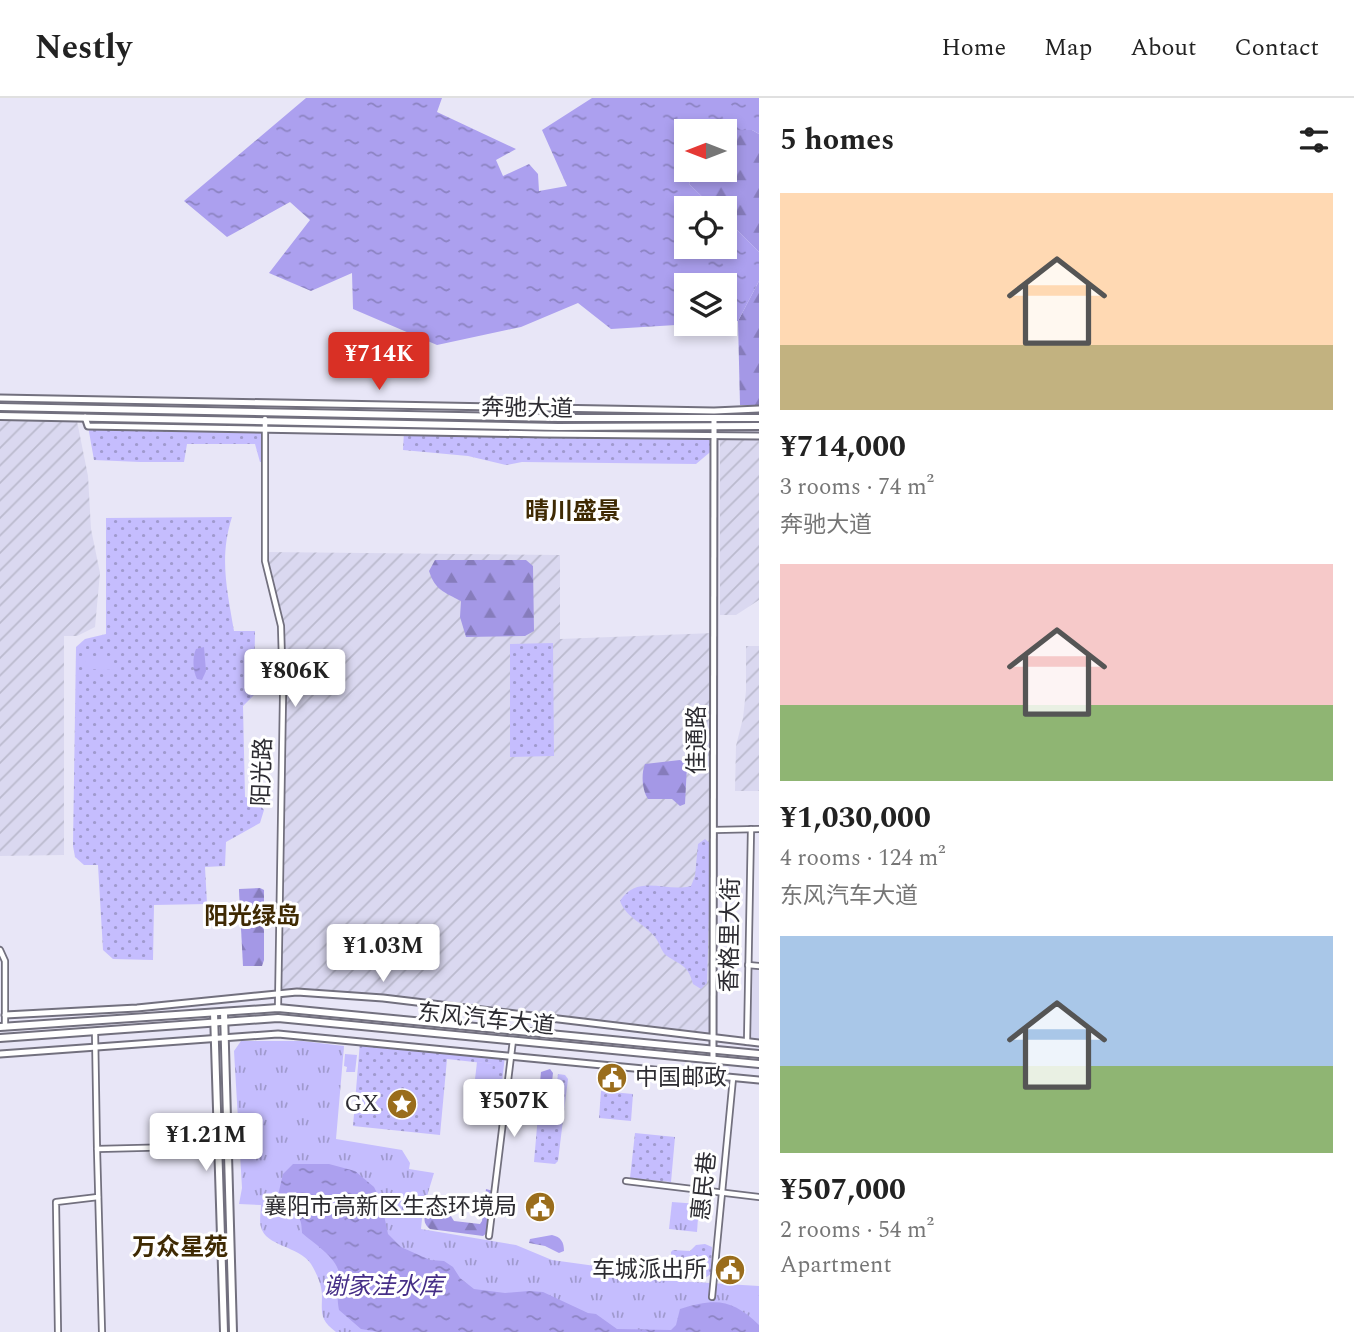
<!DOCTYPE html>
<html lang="en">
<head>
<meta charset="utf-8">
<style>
  :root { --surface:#fff; --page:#f2f2f2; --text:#222; --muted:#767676; --line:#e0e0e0; --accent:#d93025 }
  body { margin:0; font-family:Spectral,"Noto Sans SC",serif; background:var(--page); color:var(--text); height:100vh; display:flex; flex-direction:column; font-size:26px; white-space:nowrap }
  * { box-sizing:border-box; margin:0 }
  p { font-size:23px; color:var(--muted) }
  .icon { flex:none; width:38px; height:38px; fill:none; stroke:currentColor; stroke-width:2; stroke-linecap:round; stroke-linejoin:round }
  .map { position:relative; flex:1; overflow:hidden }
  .drawer { display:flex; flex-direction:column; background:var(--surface); width:595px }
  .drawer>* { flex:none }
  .needle { width:46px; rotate:270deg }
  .controls { position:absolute; left:674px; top:21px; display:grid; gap:14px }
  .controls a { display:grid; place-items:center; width:63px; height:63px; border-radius:0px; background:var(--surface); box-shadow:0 4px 10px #0003; font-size:35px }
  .price { position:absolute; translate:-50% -60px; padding:0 16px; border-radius:7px; background:#fff; color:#222; font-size:23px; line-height:46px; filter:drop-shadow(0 2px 4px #0008) }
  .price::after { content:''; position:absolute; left:50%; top:42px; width:21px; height:16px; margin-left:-10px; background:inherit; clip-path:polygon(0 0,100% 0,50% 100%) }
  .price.current { background:var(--accent); color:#fff }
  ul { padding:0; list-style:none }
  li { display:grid; align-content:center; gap:14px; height:371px; padding:0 21px }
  li span { display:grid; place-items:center; height:217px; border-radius:0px; color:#555 }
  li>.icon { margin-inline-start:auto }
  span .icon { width:126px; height:126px; fill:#fffc; stroke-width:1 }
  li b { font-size:30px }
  h2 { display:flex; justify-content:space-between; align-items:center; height:84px; padding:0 21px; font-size:30px }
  header { display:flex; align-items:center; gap:42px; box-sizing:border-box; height:98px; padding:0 35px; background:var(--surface); border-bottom:2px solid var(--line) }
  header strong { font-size:33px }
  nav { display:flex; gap:38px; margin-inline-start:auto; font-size:24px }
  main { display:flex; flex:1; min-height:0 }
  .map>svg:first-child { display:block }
</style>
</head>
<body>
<header>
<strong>Nestly</strong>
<nav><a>Home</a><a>Map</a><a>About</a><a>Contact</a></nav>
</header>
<main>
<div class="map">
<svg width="759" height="1234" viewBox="0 0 759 1234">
  <defs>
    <pattern id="industrial-furrows" width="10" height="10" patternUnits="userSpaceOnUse" patternTransform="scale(1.75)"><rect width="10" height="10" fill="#dad8f0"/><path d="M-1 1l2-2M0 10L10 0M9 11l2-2" fill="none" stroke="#bbbace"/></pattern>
    <pattern id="grass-dots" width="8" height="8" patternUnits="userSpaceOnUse" patternTransform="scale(1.75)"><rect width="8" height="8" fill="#c5bdfe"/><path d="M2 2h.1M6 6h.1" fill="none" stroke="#a09ace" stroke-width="1.8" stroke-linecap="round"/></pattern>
    <pattern id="forest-firs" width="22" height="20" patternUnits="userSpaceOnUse" patternTransform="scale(1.75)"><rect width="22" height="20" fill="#a498e6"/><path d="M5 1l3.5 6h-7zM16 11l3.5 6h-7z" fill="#867cbb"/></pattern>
    <pattern id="park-tufts" width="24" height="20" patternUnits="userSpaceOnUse" patternTransform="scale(1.75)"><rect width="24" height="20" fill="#c5bdfe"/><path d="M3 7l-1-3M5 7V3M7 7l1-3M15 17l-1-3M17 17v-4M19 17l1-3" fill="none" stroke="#a09ace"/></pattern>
    <pattern id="water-ripples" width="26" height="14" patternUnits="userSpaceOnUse" patternTransform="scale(1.75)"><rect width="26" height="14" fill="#aca0ef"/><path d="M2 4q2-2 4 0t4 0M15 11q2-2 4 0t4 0" fill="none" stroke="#8c83c2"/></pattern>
  </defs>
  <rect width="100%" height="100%" fill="#e8e6f7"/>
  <path fill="#dad8f0" d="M748,867l11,1v77l-12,-1z"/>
  <g fill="url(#industrial-furrows)">
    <path d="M0,323h77l11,55 3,53 9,44 -5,54 -18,9h-13v219l-64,1z"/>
    <path d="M720,341h39v161l-23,15h-16z"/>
    <path d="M265,454l295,3v84l154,-6v405l-331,-40 -105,-4 5,-298 -2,-70z"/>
    <path d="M746,548h13v145h-24l1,-45 7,-28 3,-27z"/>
  </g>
  <g fill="url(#grass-dots)">
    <path d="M88,328l177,2v34h-5l-5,-18h-68l-3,18h-44l-46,-2z"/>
    <path d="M404,333l311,5v12l-19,16 -174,-2 -16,3 -38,-9 -65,-6z"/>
    <path d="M232,419c-13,40 -5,73 2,114h21l-1,64 -11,11 2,91 11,3 8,10 -4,13 -34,19 -1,24 -20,1 2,37 -53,1 -1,55 -40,-1 -10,-9 -5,-85h-14l-9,-8 -2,-11 3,-199 9,-8 21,-5v-116z"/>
    <path d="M553,545l1,113 -44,1v-113z"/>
    <path d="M705,741l6,5 -4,139 -6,6 -8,-5c-5,-19 -11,-18 -26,-28 -6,-4 -7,-13 -12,-19 -11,-14 -28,-18 -35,-36 18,-28 46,-8 71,-15l4,-10 3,-32z"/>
    <path d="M360,944l145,14 -4,35 -11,-1 2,-26 -45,-5 -7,76 -87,-9z"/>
    <path d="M558,976l7,1 3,4 -10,82 -3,3 -21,-2 4,-47 7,-5 8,1z"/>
    <path d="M601,993l32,3 -2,27 -32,-3z"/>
    <path d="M635,1035l40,4 -4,45 -41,-4z"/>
    <path d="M705,1146l7,3 -1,27 -6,4 -8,1 -9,-17 -17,-7v-3l2,-2 17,1 6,-6z"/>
  </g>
  <g fill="url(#forest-firs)">
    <path d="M710,32h42l7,4v118l-34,-34 -1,-10h-10l-25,-24 6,-14h29v-39z"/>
    <path d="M759,183v124h-19l-2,-84z"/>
    <path d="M435,462h91l7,6 1,65 -9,5 -59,1 -6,-20 1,-16c-17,-9 -26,-11 -32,-30z"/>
    <path d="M680,662l7,5 -2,39 -5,2 -8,-7h-24c-6,-9 -7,-25 -3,-35z"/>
    <path d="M260,790l4,2v70l-2,6h-19l-4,-75v-2z"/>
    <path d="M550,971l3,4 -2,18 -6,6 -6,-4 2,-21z"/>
    <path d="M486,1091l7,2 -5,41 -5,4 -53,-7c-6,-5 -6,-8 -5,-16l9,-4 15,4 5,8 26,3 2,-3z"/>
  </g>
  <g fill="url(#park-tufts)">
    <path d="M241,943h61l42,5 -8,93 66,11 8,13 -1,6 25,4 -11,36 -2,20 95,16 36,15 65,9 28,10 114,7v46h-423c-17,-13 -14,-19 -14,-37 0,-10 -6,-23 -11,-31 -12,-18 -46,-18 -50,-37 -2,-6 0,-15 0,-22l-22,-1 3,-16 -8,-137z"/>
    <path d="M672,1104l27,2 -2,28 -28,-3z"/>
  </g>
  <g fill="#c5bdfe">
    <path d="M86,558h28v14l-28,-1z"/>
    <path d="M345,956l12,1 -2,17h-9l1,-5 -3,-1z"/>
    <path d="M477,964l16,2 -3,26 -16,-2z"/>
  </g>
  <g fill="url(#water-ripples)">
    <path d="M306,0h136l-5,14 79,37 -20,11 7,16 26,-12 9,10 1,17 28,-5 -25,-56 50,-32h167v36l-7,-4 -66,1v39h9l-6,14 25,24h-28v39h38l1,-29 34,34v29l-21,40 -13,1 -1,-37h-38v39h6l-81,5 -33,-26 -57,24 -84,18 -84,-36 -1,-36 -41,18 -42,-18 41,-53 -20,-18 -63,35 -43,-36z"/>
    <path d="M204,549l2,24 -4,9 -5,-1c-4,-8 -5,-21 -1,-30z"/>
    <path d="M293,1066h36l26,7 19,16 7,14 7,33 13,13 29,13 14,1 9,6 7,11 14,11 31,4 24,-2 14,1 45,21 8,1 21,15 54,1 5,-5 4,-16c36,-11 52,-10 79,16v7h-380l-18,-3 -22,-19c-3,-16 0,-19 0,-34 1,-17 -26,-33 -37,-43 0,-8 -1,-16 -8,-21l-11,1 -7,-9 7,-30z"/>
    <path d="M552,1137c9,2 12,7 12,16l-5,2 -14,-7 -16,-3 1,-4z"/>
  </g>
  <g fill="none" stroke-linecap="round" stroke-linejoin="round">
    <g stroke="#72707e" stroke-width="8">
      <g id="minor">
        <path d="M265,321v142l16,65 2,70 -5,312"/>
        <path d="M714,732l45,-1"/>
        <path d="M0,852l5,11v66"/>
        <path d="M748,867l11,1"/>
        <path d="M95,933l2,118 121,-3"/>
        <path d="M747,944l4,-213"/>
        <path d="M97,1051l5,183"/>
        <path d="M626,1083l133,16"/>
        <path d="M489,1138l24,-196"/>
        <path d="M712,1199l21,-219"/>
        <path d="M58,1234l-2,-130 42,-5"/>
      </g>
    </g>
    <g stroke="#72707e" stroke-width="9">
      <g id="tertiary">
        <path d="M0,300l714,13 45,-2"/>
        <path d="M85,319l3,9 456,8 215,2"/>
        <path d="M5,917l132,-7 160,-16 86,6 376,45"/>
        <path d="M0,956l278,-20 481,46"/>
        <path d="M713,962l1,-640"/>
      </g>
    </g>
    <g stroke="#72707e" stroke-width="10">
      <g id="secondary">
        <path d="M224,914l9,320"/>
        <path d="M214,915l10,319"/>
      </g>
    </g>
    <g stroke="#72707e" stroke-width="10">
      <g id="primary">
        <path d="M0,309l559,11h200"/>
        <path d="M0,318l558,11 201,-1"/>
        <path d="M0,929l278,-19 481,46"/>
        <path d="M0,940l278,-20 481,46"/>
      </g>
    </g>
    <use href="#minor" stroke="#fff" stroke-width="4.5"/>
    <use href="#tertiary" stroke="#fff" stroke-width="5"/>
    <use href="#secondary" stroke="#fff" stroke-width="6"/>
    <use href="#primary" stroke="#fff" stroke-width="6"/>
  </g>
  <defs>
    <g id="civic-disc" transform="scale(1.575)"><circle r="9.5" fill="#9a6d1c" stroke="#fff"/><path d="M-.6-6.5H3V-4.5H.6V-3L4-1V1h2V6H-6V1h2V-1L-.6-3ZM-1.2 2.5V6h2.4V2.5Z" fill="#fff"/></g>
    <g id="sight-disc" transform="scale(1.575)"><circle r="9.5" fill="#9a6d1c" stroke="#fff"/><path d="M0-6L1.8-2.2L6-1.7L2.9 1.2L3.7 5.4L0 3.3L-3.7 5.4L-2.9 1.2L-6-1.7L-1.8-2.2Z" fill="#fff"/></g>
  </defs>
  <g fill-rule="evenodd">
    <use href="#civic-disc" x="612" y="980"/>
    <use href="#sight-disc" x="402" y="1006"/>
    <use href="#civic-disc" x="540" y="1109"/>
    <use href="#civic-disc" x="730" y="1172"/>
  </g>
  <g text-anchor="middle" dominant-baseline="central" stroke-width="6" stroke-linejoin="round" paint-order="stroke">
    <g font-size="23" fill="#2d2c32" stroke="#fff">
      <text transform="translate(527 311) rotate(1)">奔驰大道</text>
      <text transform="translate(697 642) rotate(-90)">佳通路</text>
      <text transform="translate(263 674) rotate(-88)">阳光路</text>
      <text transform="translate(731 837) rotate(-89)">香格里大街</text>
      <text transform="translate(486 922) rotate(6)">东风汽车大道</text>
      <text transform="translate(705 1088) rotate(-84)">惠民巷</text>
    </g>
    <g font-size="23" fill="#2d2c32" stroke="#fff" text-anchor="end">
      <text x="635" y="980" text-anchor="start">中国邮政</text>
      <text x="379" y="1006">GX</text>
      <text x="517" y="1109">襄阳市高新区生态环境局</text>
      <text x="707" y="1172">车城派出所</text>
    </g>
    <g font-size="24" font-weight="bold" fill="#3f2a03" stroke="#fff">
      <text x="573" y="414">晴川盛景</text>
      <text x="252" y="819">阳光绿岛</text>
      <text x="180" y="1150">万众星苑</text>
    </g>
    <g font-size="24" font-style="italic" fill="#452e87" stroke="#fff">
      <text x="383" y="1189">谢家洼水库</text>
    </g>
  </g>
</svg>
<div class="controls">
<a><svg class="needle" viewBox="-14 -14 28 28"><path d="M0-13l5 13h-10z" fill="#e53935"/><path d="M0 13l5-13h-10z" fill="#767676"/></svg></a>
<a><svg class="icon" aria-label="locate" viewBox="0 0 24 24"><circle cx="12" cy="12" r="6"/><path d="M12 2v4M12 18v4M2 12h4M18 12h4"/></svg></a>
<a><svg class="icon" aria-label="layers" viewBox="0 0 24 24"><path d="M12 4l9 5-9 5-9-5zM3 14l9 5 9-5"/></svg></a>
</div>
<b class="price current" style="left:379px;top:294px">¥714K</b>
<b class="price" style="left:295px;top:611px">¥806K</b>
<b class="price" style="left:383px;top:886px">¥1.03M</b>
<b class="price" style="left:514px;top:1041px">¥507K</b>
<b class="price" style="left:206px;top:1075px">¥1.21M</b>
</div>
<section class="drawer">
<h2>5 homes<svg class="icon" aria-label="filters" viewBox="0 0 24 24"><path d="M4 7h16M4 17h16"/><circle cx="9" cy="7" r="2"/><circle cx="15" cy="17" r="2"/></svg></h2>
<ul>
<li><span style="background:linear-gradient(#ffd9b3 70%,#c2b280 0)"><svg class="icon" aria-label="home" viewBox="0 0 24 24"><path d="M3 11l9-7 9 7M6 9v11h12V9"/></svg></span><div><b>¥714,000</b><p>3 rooms · 74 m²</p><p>奔驰大道</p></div></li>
<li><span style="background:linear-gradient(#f6c9c9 65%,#8fb573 0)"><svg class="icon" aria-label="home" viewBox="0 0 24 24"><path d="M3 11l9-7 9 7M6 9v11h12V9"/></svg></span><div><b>¥1,030,000</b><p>4 rooms · 124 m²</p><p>东风汽车大道</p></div></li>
<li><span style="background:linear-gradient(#a9c7e8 60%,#8fb573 0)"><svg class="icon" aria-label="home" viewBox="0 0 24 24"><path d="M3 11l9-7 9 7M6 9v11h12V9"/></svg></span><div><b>¥507,000</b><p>2 rooms · 54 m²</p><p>Apartment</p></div></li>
</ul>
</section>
</main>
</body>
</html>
